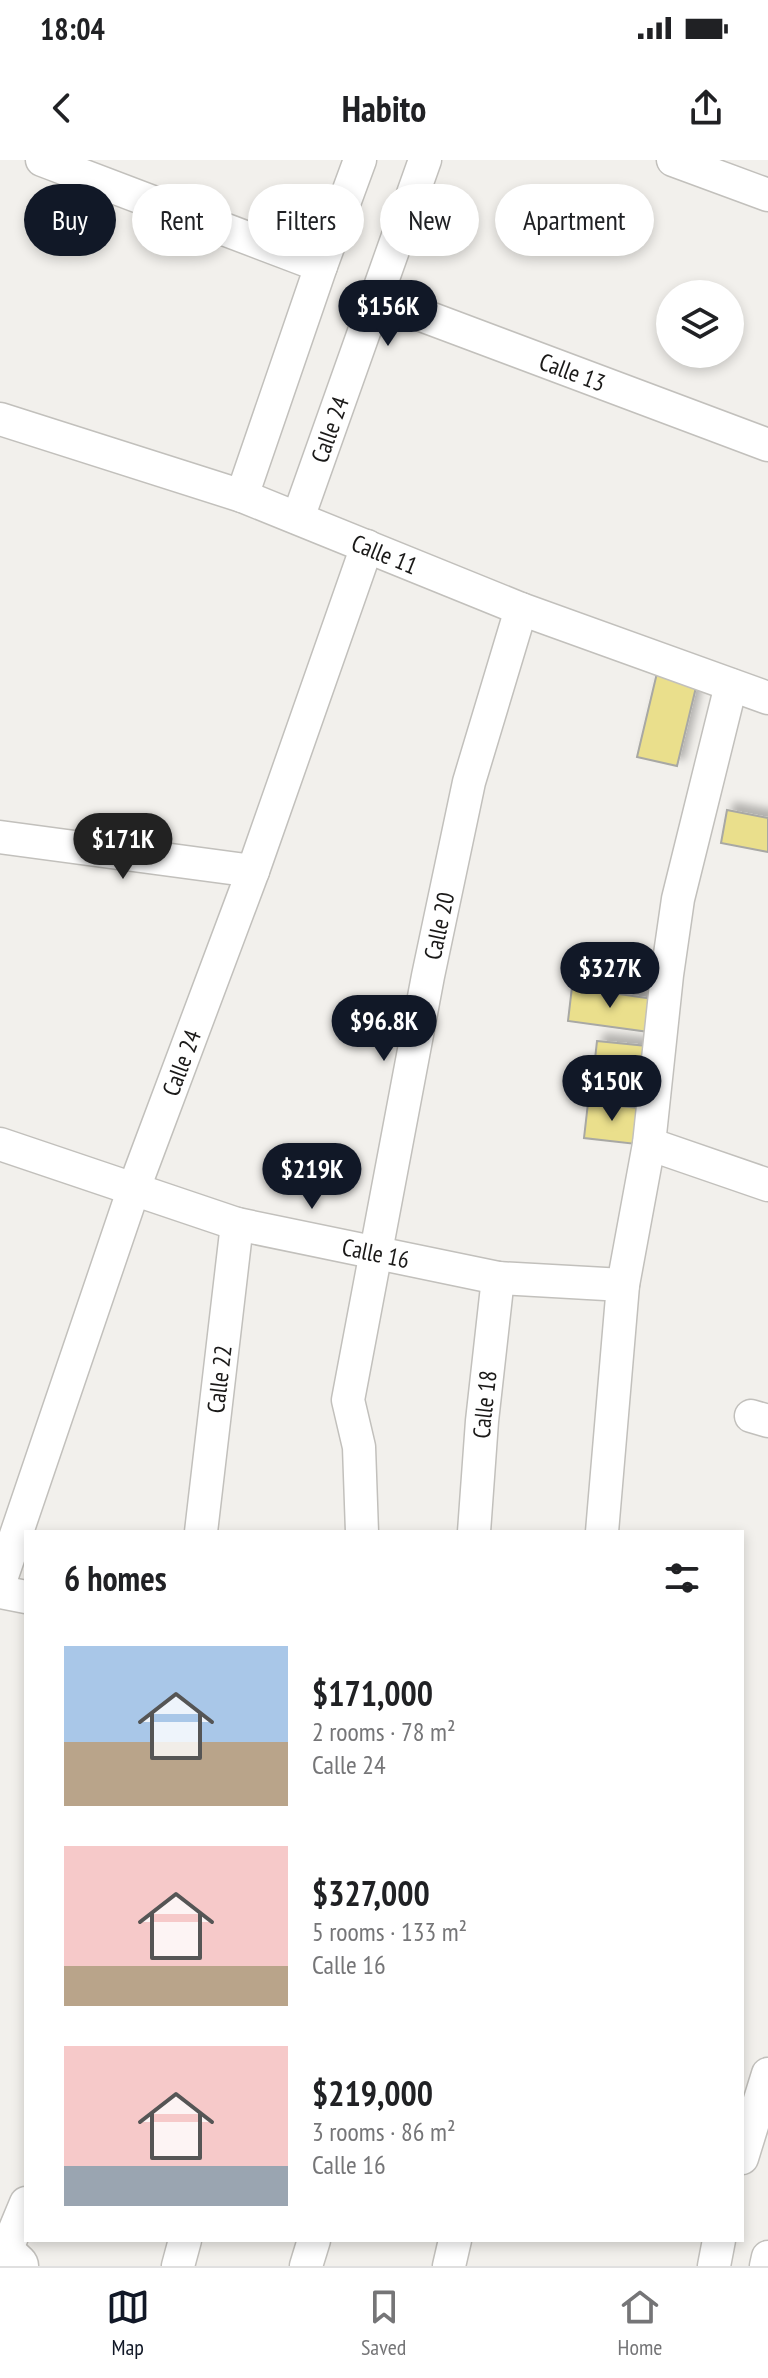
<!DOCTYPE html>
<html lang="en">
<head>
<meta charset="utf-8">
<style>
  :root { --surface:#fff; --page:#f6f6f6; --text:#202124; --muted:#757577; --line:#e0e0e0; --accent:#111827 }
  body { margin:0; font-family:"PT Sans Narrow",sans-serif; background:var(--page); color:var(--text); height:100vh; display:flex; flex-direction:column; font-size:30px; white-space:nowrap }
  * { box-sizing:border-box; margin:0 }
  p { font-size:26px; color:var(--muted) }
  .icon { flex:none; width:44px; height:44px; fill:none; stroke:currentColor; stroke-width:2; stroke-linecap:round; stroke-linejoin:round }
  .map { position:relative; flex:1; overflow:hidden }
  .sheet { position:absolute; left:24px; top:1370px; width:720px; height:712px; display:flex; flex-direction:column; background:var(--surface); border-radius:0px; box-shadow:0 4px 12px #0003 }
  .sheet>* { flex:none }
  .banner { position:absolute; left:24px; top:24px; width:720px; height:72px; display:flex; gap:16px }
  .fabs { position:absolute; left:656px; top:120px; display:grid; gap:16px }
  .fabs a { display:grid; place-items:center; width:88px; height:88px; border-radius:50%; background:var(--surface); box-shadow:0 4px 12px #0003; font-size:40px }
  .price { position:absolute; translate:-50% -68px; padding:0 18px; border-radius:28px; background:var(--accent); color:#fff; font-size:26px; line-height:52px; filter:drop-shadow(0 2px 4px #0008) }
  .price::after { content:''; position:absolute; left:50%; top:48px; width:24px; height:18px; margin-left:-12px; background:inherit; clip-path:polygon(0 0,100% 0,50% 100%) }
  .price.current { background:#222; color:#fff }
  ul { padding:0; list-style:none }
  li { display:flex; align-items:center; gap:24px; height:200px; padding:0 40px }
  li span { display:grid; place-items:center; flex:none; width:224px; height:160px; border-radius:0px; color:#555 }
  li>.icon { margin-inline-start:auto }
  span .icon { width:96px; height:96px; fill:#fffc; stroke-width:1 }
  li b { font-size:34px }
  h2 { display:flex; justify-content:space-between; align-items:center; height:96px; padding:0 40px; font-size:34px }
  .tag { padding:0 28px; border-radius:36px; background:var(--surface); box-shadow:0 4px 12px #0003; font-size:28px; line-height:72px }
  .tag.current { background:var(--accent); color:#fff }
  .status { display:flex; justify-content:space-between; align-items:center; height:56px; padding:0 40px; background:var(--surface); direction:ltr }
  .status svg { height:22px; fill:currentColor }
  header { display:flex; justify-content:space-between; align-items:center; height:104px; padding:0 40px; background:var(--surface); font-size:36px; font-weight:800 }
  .tab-bar { display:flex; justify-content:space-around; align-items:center; height:112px; border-top:2px solid var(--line); background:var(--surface); font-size:22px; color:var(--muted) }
  .tab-bar a { display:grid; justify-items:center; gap:4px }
  .tab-bar .current { color:var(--accent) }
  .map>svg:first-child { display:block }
</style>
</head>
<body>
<div class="status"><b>18:04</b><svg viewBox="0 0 49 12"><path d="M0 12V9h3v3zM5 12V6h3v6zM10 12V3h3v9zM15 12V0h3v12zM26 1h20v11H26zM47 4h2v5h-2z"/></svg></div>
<header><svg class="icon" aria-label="back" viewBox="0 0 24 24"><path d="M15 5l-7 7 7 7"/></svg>Habito<svg class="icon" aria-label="share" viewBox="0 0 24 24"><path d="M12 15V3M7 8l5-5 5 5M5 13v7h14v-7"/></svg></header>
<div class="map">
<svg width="768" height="2106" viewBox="0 0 768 2106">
  <defs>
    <filter id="shadow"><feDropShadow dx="7" dy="-7" stdDeviation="4" flood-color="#0004"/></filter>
  </defs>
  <rect width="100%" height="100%" fill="#f2f0ec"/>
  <g fill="#eadf8c" stroke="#a8a8a4" stroke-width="2" filter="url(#shadow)">
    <path d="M657,513l40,10 -20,83 -40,-9z"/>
    <path d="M727,650l41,8v34l-47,-9z"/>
    <path d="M572,827l81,12 -4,33 -81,-11z"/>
    <path d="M597,881l50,5 -5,45 -50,-5z"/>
    <path d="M588,943l52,5 -4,36 -52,-6z"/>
  </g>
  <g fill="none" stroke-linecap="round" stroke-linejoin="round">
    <g stroke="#c2c0bc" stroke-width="35">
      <g id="minor">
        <path d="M42,0l279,106"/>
        <path d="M673,0l95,35"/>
        <path id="s1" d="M376,138l392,147"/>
        <path id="s2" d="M0,259l242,77 279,113 247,89"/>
        <path d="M242,336l79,-230 39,-106"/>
        <path id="s3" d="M298,358l127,-358"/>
        <path d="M0,677l253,34"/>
        <path id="s4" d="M0,984l237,80 261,54 125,7"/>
        <path d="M649,984l119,41"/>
        <path d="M751,1256l17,5"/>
        <path id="s5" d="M201,1372l36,-308"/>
        <path id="s6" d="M362,1372l-3,-85 -11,-47 80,-424 41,-194 52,-173"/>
        <path id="s7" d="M474,1372l8,-111 16,-143"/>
        <path d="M602,1372l21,-247 26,-141 18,-169 11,-76 53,-214"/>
        <path id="s8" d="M0,1422l133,-391 120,-320 114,-325"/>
        <path d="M0,1432l26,5"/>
        <path d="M742,1998l26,-84"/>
        <path d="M0,2105l26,-62"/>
        <path d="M178,2106l7,-26"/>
        <path d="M306,2106l8,-26"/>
        <path d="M449,2106l6,-26"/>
        <path d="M714,2106l5,-26"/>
        <path d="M766,2106l2,-9"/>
      </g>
    </g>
    <g stroke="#c2c0bc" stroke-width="47">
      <path id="secondary" d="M0,2091l16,15"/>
    </g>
    <use href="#minor" stroke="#fff" stroke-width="32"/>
    <use href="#secondary" stroke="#fff" stroke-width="44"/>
  </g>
  <g text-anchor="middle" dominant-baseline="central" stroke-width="8" stroke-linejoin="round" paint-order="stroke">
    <g font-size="24" fill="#1a1918" stroke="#f2f0ec">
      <text stroke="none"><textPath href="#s1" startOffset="210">Calle 13</textPath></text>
      <text stroke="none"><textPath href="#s3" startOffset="94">Calle 24</textPath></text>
      <text stroke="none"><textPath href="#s2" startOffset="408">Calle 11</textPath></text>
      <text stroke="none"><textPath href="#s6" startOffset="616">Calle 20</textPath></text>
      <text stroke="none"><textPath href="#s8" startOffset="550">Calle 24</textPath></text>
      <text stroke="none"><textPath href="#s4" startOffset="392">Calle 16</textPath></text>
      <text stroke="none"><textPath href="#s5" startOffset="154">Calle 22</textPath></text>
      <text stroke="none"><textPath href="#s7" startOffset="128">Calle 18</textPath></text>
    </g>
  </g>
</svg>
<div class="fabs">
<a><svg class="icon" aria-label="layers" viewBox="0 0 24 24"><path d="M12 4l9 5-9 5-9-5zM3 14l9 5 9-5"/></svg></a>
</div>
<b class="price" style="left:388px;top:188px">$156K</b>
<b class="price current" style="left:123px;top:721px">$171K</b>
<b class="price" style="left:610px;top:850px">$327K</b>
<b class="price" style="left:384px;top:903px">$96.8K</b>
<b class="price" style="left:612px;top:963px">$150K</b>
<b class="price" style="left:312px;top:1051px">$219K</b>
<div class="banner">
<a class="tag current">Buy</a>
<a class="tag">Rent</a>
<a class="tag">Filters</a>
<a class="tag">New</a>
<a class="tag">Apartment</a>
</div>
<section class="sheet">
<h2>6 homes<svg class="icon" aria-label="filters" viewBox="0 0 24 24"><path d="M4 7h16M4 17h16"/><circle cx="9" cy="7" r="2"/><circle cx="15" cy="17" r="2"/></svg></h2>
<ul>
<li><span style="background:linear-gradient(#a9c7e8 60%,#b9a48a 0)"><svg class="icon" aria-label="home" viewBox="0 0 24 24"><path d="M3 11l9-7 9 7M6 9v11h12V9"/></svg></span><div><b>$171,000</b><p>2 rooms · 78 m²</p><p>Calle 24</p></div></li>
<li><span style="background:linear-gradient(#f6c9c9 75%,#b9a48a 0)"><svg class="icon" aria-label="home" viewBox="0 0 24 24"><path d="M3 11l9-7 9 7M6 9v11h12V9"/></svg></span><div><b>$327,000</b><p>5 rooms · 133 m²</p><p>Calle 16</p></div></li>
<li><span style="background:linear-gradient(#f6c9c9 75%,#9aa5b1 0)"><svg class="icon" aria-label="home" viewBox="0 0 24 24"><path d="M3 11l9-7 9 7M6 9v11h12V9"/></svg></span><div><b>$219,000</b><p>3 rooms · 86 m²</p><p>Calle 16</p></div></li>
</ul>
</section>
</div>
<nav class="tab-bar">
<a class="current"><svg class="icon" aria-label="map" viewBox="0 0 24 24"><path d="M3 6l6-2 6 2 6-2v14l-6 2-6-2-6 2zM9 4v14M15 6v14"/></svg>Map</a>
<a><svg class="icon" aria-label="saved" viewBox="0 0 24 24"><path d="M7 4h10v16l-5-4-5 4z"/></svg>Saved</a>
<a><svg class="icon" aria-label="home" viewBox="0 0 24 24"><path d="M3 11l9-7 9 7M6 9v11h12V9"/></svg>Home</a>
</nav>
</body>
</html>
